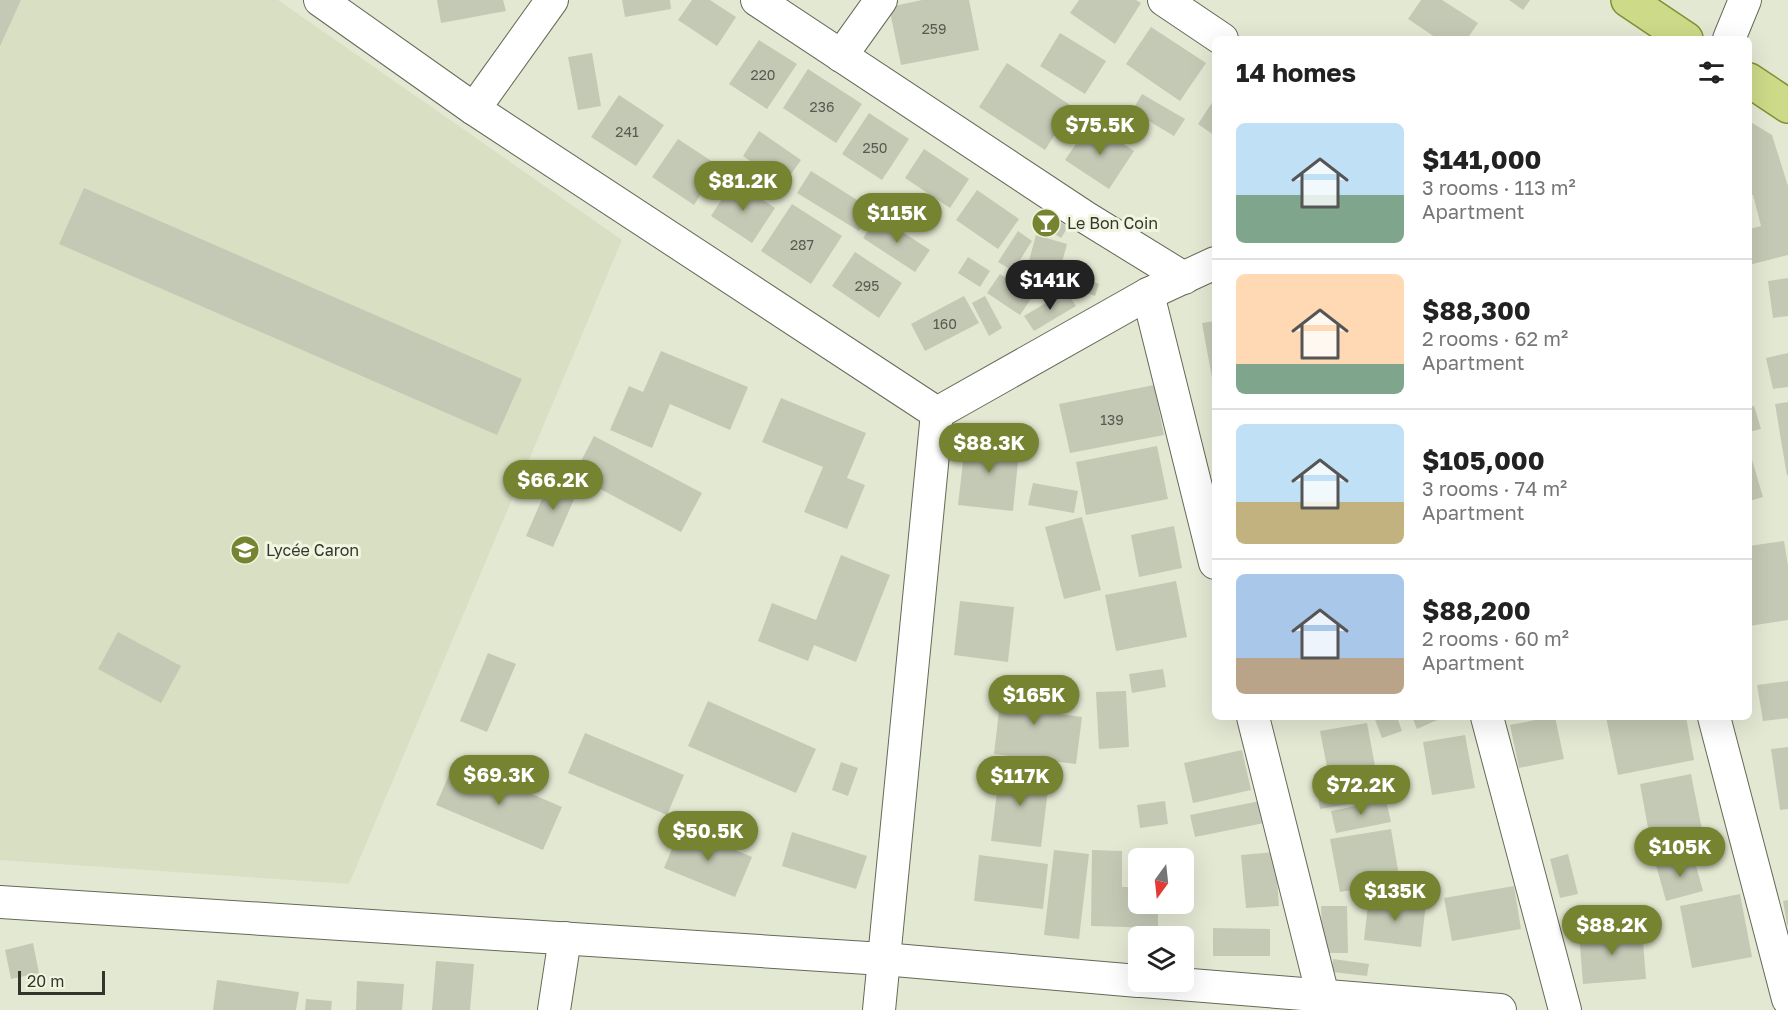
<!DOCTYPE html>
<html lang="en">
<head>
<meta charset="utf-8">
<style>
  :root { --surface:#fff; --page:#f6f6f6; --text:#222; --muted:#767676; --line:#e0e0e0; --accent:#768432 }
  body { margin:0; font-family:"Golos Text",sans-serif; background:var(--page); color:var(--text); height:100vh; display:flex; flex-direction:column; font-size:22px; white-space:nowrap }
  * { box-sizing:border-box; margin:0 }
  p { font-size:20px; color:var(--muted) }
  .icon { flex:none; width:33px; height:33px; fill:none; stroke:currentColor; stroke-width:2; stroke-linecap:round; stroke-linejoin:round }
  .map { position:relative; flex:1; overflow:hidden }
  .drawer { position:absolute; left:1212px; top:36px; width:540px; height:684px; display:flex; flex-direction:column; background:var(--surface); border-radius:9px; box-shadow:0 6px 24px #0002 }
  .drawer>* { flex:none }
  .needle { width:39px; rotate:195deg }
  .buttons { position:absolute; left:1128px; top:848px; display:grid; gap:12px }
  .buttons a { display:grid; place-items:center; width:66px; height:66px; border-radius:9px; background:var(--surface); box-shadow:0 6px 24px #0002; font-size:30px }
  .scale { position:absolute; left:18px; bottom:15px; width:87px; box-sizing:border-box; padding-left:6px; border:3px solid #33352d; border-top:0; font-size:16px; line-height:21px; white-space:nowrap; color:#33352d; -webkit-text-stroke:4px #f0f5e0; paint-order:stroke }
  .price { position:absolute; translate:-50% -51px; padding:0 14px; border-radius:21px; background:var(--accent); color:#fff; font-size:20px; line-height:39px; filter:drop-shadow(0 2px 3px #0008) }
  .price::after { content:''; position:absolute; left:50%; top:36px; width:18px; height:14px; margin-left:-9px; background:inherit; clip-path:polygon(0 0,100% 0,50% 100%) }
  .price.active { background:#222; color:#fff }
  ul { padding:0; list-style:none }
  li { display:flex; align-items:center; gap:18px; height:150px; padding:0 24px }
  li+li { border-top:2px solid var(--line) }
  li span { display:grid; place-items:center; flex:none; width:168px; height:120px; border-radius:9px; color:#555 }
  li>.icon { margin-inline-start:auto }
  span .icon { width:72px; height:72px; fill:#fffc; stroke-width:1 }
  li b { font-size:26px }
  h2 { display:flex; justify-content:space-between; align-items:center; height:72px; padding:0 24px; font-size:26px }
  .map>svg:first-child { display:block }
</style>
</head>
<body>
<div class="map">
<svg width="1788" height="1010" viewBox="0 0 1788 1010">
  <rect width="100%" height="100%" fill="#e3e8d3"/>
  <path fill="#d8dfc3" d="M0,0h278l344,240 -273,644 -349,-24z"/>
  <g fill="#c4c9b5">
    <path d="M0,0h21l-21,46z"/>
    <path d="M437,0h66l3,11 -65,12z"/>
    <path d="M622,0h48l1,9 -46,8z"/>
    <path d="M692,0h18l26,17 -19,29 -39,-26z"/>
    <path d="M922,0h47l10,50 -78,15 -12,-58z"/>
    <path d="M1079,0h57l5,3 -26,41 -45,-31z"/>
    <path d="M1421,0h21l36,23 -11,16h-29l-30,-20z"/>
    <path d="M1509,0h21l-7,10z"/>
    <path d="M1151,27l55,36 -26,38 -54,-37z"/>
    <path d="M1060,33l46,28 -21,33 -45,-28z"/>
    <path d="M759,40l38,24 -30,45 -38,-25z"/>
    <path d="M592,53l9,53 -23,4 -10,-53z"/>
    <path d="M1007,63l66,44 -28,43 -66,-43z"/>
    <path d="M808,69l54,35 -26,39 -53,-35z"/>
    <path d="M1142,94l43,25 -11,17 -42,-25z"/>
    <path d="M619,95l45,30 -28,41 -45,-29z"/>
    <path d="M1215,98v38l-17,-12z"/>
    <path d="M869,113l40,26 -27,41 -40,-26z"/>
    <path d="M1749,121l23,14 16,51v69l-39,10v-36l12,-3 -8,-31 -4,1z"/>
    <path d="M1091,122l43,29 -25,38 -44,-29z"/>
    <path d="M759,131l42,29 -17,24 -41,-28z"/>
    <path d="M678,139l41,27 -25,39 -42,-28z"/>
    <path d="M924,149l45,30 -19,29 -45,-30z"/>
    <path d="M811,171l62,39 -14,21 -62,-38z"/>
    <path d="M734,180l41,28 -23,35 -41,-27z"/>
    <path d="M84,188l438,191 -25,56 -438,-191z"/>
    <path d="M977,190l42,29 -21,30 -42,-29z"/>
    <path d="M792,204l50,32 -31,48 -50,-33z"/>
    <path d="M1043,211l25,16 -7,11 -25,-16z"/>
    <path d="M878,216l52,34 -15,22 -52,-34z"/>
    <path d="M1018,231l14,10 -19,30 -15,-9z"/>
    <path d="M1036,235l31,9 -12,44 -31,-9z"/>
    <path d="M855,252l47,31 -23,35 -47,-32z"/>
    <path d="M968,257l22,14 -10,16 -22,-14z"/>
    <path d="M1000,274l33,22 -13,19 -33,-22z"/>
    <path d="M1788,278v38l-15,2 -5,-37z"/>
    <path d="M1089,280l10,4 -4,12 -10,-4z"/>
    <path d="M1066,291l10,15 -42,25 -10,-15z"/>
    <path d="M964,296l15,27 -54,28 -14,-27z"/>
    <path d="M985,296l17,32 -13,8 -17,-33z"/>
    <path d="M1215,321v68h-1l-12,-66z"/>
    <path d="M661,351l87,36 -18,43 -60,-26 -18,44 -42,-18 19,-44 14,6z"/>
    <path d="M1788,353v34l-15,2 -7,-31z"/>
    <path d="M1154,385l10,50 -94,18 -11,-49z"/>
    <path d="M781,398l85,35 -19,45 18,7 -18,44 -43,-17 19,-45 -61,-25z"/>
    <path d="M1788,402v73l-1,1 -12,-72z"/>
    <path d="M1754,406l7,23 -12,3v-25z"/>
    <path d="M594,436l108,57 -21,39 -107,-57z"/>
    <path d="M966,436l54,6 -7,69 -55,-6z"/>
    <path d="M1157,446l11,53 -82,16 -10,-53z"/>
    <path d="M1750,453l13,44 -14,4v-47z"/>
    <path d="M553,474l27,12 -27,61 -27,-11z"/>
    <path d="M1033,483l45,8 -4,22 -46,-8z"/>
    <path d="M1082,517l19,73 -37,9 -19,-72z"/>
    <path d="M1174,526l8,42 -43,9 -8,-42z"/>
    <path d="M1784,541l4,24v55l-39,6v-80z"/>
    <path d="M841,555l49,20 -34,87 -42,-17 -6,16 -50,-20 14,-38 44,17z"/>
    <path d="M1176,581l11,56 -71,14 -11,-56z"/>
    <path d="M960,601l54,6 -6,55 -54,-7z"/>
    <path d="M118,632l63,34 -20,37 -63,-34z"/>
    <path d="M488,653l28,11 -29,68 -27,-11z"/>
    <path d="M1163,669l3,18 -34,6 -3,-19z"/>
    <path d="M1003,677l40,4 -3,30 42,6 -6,47 -82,-10z"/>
    <path d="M1788,681v37l-25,3 -6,-36z"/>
    <path d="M1126,691l3,56 -30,2 -3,-57z"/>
    <path d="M708,701l108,48 -20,44 -108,-47z"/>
    <path d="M1374,717h23l5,14 -20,7z"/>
    <path d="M1412,717h32l-27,12z"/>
    <path d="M1550,717h5l9,42 -45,9 -9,-43z"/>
    <path d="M1606,717h80l8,43 -76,15z"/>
    <path d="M1367,723l14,75 -61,11 -6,-35 14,-2 -8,-41z"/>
    <path d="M585,733l99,42 -17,40 -99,-42z"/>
    <path d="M1465,735l10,53 -43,7 -9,-53z"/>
    <path d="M1788,747v62l-8,1 -9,-61z"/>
    <path d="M1242,750l9,40 -58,13 -9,-40z"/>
    <path d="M455,761l107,46 -19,43 -107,-45z"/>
    <path d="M841,762l17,6 -10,28 -16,-6z"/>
    <path d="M1000,767l50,6 -9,74 -50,-6z"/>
    <path d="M1691,774l14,71 -52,10 -13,-71z"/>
    <path d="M1265,800l4,22 -74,15 -5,-22z"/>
    <path d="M1386,800l5,22 -55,11 -5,-22z"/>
    <path d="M1165,801l3,23 -28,4 -3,-23z"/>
    <path d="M681,827l71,30 -17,40 -71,-29z"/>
    <path d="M1391,829l9,53 -60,10 -10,-53z"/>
    <path d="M792,832l75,24 -11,33 -74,-23z"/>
    <path d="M1054,850l35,4 -10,85 -35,-4z"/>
    <path d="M1092,850l30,1v36h16v16h20v25l-67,-2z"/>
    <path d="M1275,852l4,54 -33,2 -5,-53z"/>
    <path d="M1568,854l10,40 -18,4 -10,-39z"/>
    <path d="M979,855l69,9 -5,45 -69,-8z"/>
    <path d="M1693,855l10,36 -37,10 -10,-36z"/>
    <path d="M1514,886l7,43 -69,12 -8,-43z"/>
    <path d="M1740,894l12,63 -60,11 -12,-62z"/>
    <path d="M1369,896l57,7 -5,44 -57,-7z"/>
    <path d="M1788,900v25h-1l-4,-24z"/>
    <path d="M1321,906h26l1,47h-25z"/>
    <path d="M1213,928l57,1v27h-57z"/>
    <path d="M1642,929l4,50 -63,5 -4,-51z"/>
    <path d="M33,943l6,30 -28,6 -6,-29z"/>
    <path d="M1333,959l36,5 -2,12 -35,-4z"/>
    <path d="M436,961l38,3 -4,46h-38z"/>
    <path d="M217,980l82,12 -3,18h-83z"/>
    <path d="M357,981l47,3 -2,26h-46z"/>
    <path d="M306,999l26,2 -1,9h-26z"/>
  </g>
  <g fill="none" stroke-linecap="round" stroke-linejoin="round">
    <g stroke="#656957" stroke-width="34">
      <g id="street">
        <path d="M320,0l154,109 463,304"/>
        <path d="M757,0l328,217 99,61"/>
        <path d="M1164,0l58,39"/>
        <path d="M1729,39l16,-39"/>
        <path d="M841,56l40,-56"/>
        <path d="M474,109l78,-109"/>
        <path d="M1148,294l67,269"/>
        <path d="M937,413l211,-119 67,-31"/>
        <path d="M1253,717l70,279"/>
        <path d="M1487,717l78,293"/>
        <path d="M1714,717l74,282"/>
        <path d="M0,902l883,57 255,22"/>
        <path d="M1142,981l358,29"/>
        <path d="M554,1010l11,-72"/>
        <path d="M879,1010l58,-597"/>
      </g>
    </g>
    <g stroke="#819034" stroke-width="36">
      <g id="primary">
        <path d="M1628,0l58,39"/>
        <path d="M1749,80l39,26"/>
      </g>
    </g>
    <use href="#street" stroke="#fff" stroke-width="32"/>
    <use href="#primary" stroke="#cdda88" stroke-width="33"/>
  </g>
  <defs>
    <g id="bar-disc" transform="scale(1.5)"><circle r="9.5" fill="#768432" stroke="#f0f5e0"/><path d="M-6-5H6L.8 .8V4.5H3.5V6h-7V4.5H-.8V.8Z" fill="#fff"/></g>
    <g id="school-disc" transform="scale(1.5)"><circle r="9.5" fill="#768432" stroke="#f0f5e0"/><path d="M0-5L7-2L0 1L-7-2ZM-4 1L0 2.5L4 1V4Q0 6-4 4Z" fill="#fff"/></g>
  </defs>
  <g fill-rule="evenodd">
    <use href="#bar-disc" x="1046" y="223"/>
    <use href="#school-disc" x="245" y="550"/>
  </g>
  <g text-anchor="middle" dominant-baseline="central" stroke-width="6" stroke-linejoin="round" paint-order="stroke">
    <g font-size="14" fill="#575a4f">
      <text x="934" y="28">259</text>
      <text x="763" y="74">220</text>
      <text x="822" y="106">236</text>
      <text x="627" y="131">241</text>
      <text x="875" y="147">250</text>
      <text x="802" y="244">287</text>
      <text x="867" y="285">295</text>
      <text x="945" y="323">160</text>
      <text x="1112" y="419">139</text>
    </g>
    <g font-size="16" fill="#33352d" stroke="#f0f5e0" text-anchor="start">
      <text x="1067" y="223">Le Bon Coin</text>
      <text x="266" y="550">Lycée Caron</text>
    </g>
  </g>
</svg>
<div class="buttons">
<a><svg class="needle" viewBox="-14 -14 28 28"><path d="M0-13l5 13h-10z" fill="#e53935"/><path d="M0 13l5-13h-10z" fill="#767676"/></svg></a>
<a><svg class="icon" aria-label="layers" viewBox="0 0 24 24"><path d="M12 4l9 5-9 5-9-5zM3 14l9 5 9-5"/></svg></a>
</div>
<div class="scale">20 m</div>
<b class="price" style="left:1100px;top:156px">$75.5K</b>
<b class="price" style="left:743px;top:212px">$81.2K</b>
<b class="price" style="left:897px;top:244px">$115K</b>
<b class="price active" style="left:1050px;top:311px">$141K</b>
<b class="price" style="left:989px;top:474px">$88.3K</b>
<b class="price" style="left:553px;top:511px">$66.2K</b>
<b class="price" style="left:1034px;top:726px">$165K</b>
<b class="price" style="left:499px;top:806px">$69.3K</b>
<b class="price" style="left:1020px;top:807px">$117K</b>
<b class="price" style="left:1361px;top:816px">$72.2K</b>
<b class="price" style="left:708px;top:862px">$50.5K</b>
<b class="price" style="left:1680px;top:878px">$105K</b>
<b class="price" style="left:1395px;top:922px">$135K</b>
<b class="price" style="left:1612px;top:956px">$88.2K</b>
<section class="drawer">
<h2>14 homes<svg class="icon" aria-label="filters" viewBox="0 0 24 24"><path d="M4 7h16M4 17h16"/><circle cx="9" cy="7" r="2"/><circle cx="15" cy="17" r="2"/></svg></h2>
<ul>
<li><span style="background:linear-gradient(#bfe0f5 60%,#7fa58c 0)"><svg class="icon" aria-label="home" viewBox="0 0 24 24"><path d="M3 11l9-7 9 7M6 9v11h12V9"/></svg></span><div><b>$141,000</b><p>3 rooms · 113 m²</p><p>Apartment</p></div></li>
<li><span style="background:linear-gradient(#ffd9b3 75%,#7fa58c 0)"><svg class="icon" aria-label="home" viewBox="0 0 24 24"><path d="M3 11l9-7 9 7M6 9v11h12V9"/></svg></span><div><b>$88,300</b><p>2 rooms · 62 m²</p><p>Apartment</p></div></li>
<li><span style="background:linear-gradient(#bfe0f5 65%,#c2b280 0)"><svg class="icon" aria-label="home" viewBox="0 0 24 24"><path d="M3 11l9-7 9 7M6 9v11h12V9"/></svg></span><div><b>$105,000</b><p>3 rooms · 74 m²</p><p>Apartment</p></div></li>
<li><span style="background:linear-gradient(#a9c7e8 70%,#b9a48a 0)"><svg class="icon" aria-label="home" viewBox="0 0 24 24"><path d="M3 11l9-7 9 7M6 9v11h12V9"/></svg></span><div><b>$88,200</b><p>2 rooms · 60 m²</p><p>Apartment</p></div></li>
</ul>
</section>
</div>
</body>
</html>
